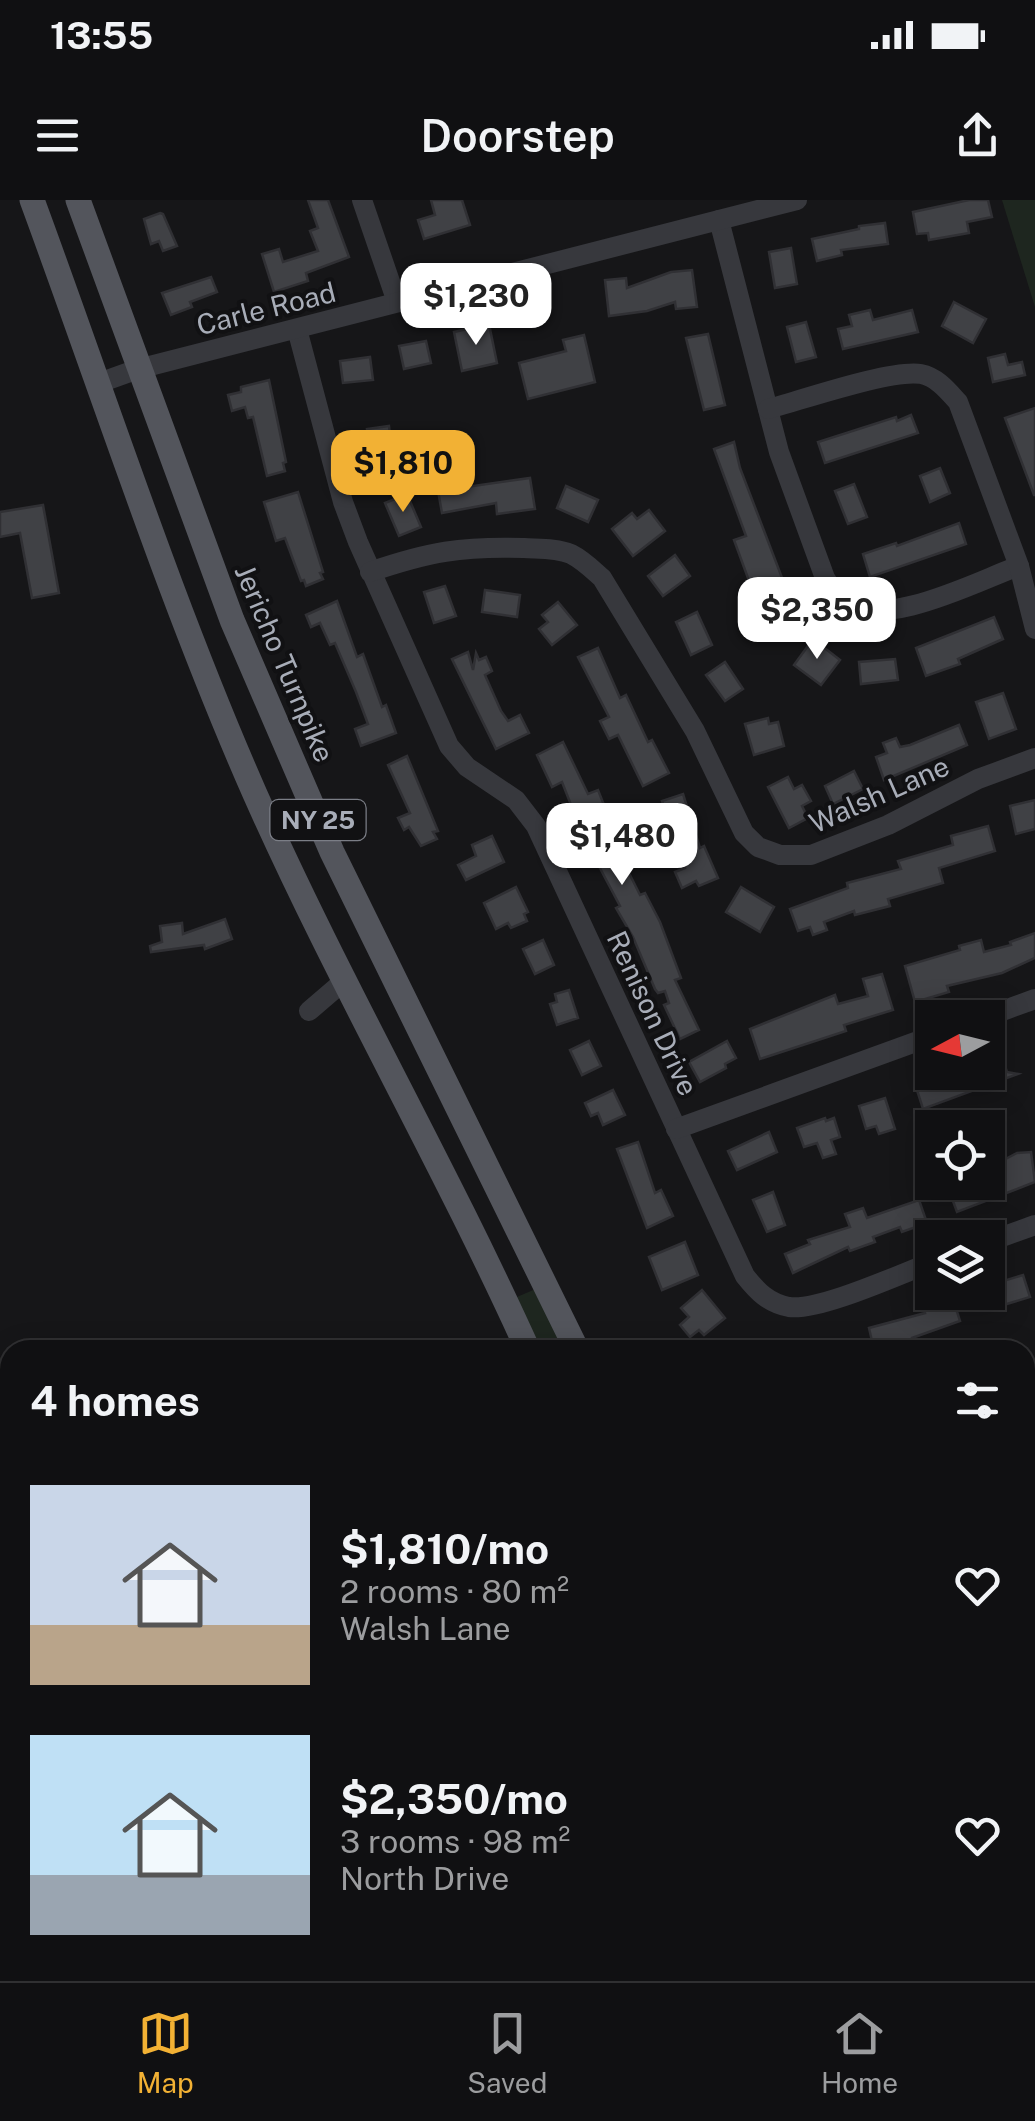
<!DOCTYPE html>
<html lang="en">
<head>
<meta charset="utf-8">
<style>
  :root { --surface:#101012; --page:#1e1e20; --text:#f1f3f6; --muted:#9c9d9f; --line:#303032; --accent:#f2b134 }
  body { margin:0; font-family:"Public Sans",sans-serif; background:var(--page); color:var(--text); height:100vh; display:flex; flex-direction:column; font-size:38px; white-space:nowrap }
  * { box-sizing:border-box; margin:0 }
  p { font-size:32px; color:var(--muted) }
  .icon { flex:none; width:55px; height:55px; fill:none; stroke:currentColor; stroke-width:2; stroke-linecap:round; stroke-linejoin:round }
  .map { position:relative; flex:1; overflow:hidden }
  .sheet { position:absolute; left:0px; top:1140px; width:1035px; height:642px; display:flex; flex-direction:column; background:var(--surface); border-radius:30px 30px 0 0; box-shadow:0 5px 25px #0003,0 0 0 2px var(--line) }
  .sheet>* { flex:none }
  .needle { width:65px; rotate:263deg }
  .buttons { position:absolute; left:915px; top:800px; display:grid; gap:20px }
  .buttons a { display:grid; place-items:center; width:90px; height:90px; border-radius:0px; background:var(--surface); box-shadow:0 5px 25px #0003,0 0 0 2px var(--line); font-size:50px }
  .price { position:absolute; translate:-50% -85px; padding:0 22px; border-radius:20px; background:#fff; color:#222; font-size:32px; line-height:65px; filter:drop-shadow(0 2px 5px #0008) }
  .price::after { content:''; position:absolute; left:50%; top:60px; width:30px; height:22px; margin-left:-15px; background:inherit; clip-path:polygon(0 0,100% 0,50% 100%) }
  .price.selected { background:var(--accent); color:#111 }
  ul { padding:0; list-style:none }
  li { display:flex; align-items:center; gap:30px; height:250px; padding:0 30px }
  li span { display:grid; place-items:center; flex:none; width:280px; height:200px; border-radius:0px; color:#555 }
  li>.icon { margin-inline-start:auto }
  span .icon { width:120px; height:120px; fill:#fffc; stroke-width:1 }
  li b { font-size:42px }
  h2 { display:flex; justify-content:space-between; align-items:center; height:120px; padding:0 30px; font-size:42px }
  .status { display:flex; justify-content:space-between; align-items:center; height:70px; padding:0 50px; background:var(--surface); direction:ltr }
  .status svg { height:28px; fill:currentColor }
  header { display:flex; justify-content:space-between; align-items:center; height:130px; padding:0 30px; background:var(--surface); font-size:45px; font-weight:600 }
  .tabs { display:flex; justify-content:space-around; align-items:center; height:140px; border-top:2px solid var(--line); background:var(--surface); font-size:28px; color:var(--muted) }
  .tabs a { display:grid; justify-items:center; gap:5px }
  .tabs .selected { color:var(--accent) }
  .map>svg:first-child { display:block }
</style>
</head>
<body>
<div class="status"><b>13:55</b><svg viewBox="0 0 49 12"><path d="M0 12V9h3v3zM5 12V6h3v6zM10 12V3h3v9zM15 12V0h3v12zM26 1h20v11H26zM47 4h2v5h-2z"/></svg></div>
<header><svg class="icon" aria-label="menu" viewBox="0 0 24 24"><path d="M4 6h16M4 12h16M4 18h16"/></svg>Doorstep<svg class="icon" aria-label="share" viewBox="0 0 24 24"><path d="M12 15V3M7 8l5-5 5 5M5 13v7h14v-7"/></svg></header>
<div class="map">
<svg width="1035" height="1781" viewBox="0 0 1035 1781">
  <rect width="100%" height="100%" fill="#161618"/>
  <g fill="#1e261f">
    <path d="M1002,0h33v107z"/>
    <path d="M545,1085l32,65h-49l-23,-48z"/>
    <path d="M10,1518v254l292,1 -22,8h-280v-260z"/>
  </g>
  <g fill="#404145" stroke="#303034" stroke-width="2.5">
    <path d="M308,0h20l21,57 -43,16 2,8 -34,11 -12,-38 17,-5 4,13 35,-11 -8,-20 8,-3z"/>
    <path d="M431,0h31l8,25 -46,14 -6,-19 17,-5z"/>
    <path d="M969,0h19l4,17 -25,5 2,11 -40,7 -1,-7 -11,1 -4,-22z"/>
    <path d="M160,13l3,1 14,32 -14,5 -4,-10 -8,3 -7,-25z"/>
    <path d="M885,23l3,21 -47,6 1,5 -25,6 -5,-22 47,-10v-3z"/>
    <path d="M791,48l6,36 -22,4 -6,-36z"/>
    <path d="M692,70l5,37 -21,2 -1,-7 -28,9 -38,5 -4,-36 21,-2 1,10 44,-16z"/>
    <path d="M211,77l6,15 -27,10 2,5 -21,8 -9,-22z"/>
    <path d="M954,102l32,17 -13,24 -31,-17z"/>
    <path d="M870,110l3,10 39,-10 6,22 -75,17 -5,-20 14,-3 -3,-11z"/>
    <path d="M806,122l10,35 -20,5 -9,-35z"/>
    <path d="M489,124l8,39 -35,8 -8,-39z"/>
    <path d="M708,134l17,71 -21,5 -18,-72z"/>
    <path d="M584,135l11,47 -67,17 -9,-36 47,-12 -3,-11z"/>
    <path d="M426,141l5,22 -27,6 -5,-23z"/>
    <path d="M1005,154l3,11 14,-3 3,13 -32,7 -5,-24z"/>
    <path d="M370,157l3,23 -30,3 -3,-22z"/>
    <path d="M269,180l17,82 -3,1 2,8 -18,5 -14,-59 -5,1 -3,-11 -13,4 -4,-16 13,-3v-5z"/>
    <path d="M1035,208v87h-1l-29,-77z"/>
    <path d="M911,215l7,18 -93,30 -7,-21 78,-25 1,4z"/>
    <path d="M389,226l4,34 -22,2 -4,-33z"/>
    <path d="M734,242l6,26 57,149 -20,8 -5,-8 -9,2 -29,-79 12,-4 -32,-87z"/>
    <path d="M940,268l10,25 -20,9 -10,-26z"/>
    <path d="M530,278l5,31 -38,5 -1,-11 -54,10 -4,-22z"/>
    <path d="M854,284l13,33 -19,7 -13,-33z"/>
    <path d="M566,286l32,14 -10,22 -31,-14z"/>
    <path d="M298,292l25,80 -3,1 3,6 -17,7 -2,-6 -3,1 -16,-43 -9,3 -12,-39z"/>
    <path d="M407,294l14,33 -22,9 -14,-33z"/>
    <path d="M43,305l16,88 -27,5 -12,-65 -20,4v-25z"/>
    <path d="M649,310l16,21 -32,25 -21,-27 20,-16 5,6z"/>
    <path d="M959,323l7,21 -96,33 -7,-23 33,-11 1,3z"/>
    <path d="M675,355l15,21 -27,20 -15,-20z"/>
    <path d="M445,386l11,30 -22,7 -10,-31z"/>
    <path d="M485,390l35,5 -3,22 -35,-5z"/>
    <path d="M337,401l20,56 6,-3 19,53 4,-2 10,28 -35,13 -6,-17 13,-5 -12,-32 -21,-49 -5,2 -10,-22 -9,4 -5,-12z"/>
    <path d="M558,402l19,23 -25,20 -13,-16 9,-7 -6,-7z"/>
    <path d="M697,412l15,33 -21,10 -15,-33z"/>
    <path d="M994,417l9,22 -45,20 2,5 -34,12 -10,-28z"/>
    <path d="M813,439l27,21 -19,25 -27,-20z"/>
    <path d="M598,448l22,50 6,-3 22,47 4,-2 17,33 -26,13 -25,-51 -9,4 -9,-18 9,-4 -31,-60z"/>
    <path d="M468,452l5,18 3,-17 3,7 7,-3 6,14 -7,4 16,36 7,10 12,-6 9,18 -33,16 -44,-90z"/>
    <path d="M895,459l3,21 -37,4 -2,-22z"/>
    <path d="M725,462l18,27 -18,12 -19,-26z"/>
    <path d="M1003,493l13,36 -27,10 -13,-37z"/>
    <path d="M768,518l1,6 9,-2 6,24 -30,9 -9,-31z"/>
    <path d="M959,525l8,20 -83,35 -8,-23 11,-4 -4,-10 13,-5 4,9 10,-2z"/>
    <path d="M563,542l25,52 10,-4 6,15 -11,6 4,11 6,-1 37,74 5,-2 15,29 21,56 -6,2 24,50 -19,9 -16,-34 5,-2 -4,-12 -7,2 -3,-4 -22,-52 -17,-29 4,-2 -36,-68 -22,-56 -10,5 -15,-32z"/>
    <path d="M407,556l31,75 -5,1 4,7 -16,7 -12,-19 -5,3 -6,-12 12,-5 -22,-48z"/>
    <path d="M854,571l9,18 -30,15 -8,-18z"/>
    <path d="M788,577l6,12 8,-4 9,16 -9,5 6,12 -19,10 -21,-41z"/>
    <path d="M683,594l17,54 4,-2 14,32 -19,8 -3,-5 -14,7 -7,-16 10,-4 -23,-67z"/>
    <path d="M1035,600v29l-19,5 -6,-28z"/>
    <path d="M988,626l7,25 -56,17 4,15 -55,16 2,7 -35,9 -1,-4 -30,11 3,8 -14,5 -3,-8 -12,4 -8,-22 58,-21 -1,-5 54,-14 -3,-8 55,-16 -2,-9z"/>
    <path d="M492,636l12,26 -38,18 -8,-15 18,-9 -4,-11z"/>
    <path d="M516,687l12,25 -4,2 3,7 -16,7 -3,-5 -12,6 -12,-26z"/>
    <path d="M741,687l33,20 -14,25 -34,-20z"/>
    <path d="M225,719l7,20 -27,10 -1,-4 -53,7 -1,-6 12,-4 -2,-16 22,-3 1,11z"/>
    <path d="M1035,733v25l-33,15 -55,13 2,6 -34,10 -10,-36 55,-16 -1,-4 22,-6 3,12 27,-7 -1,-3z"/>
    <path d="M543,740l11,25 -19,9 -12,-25z"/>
    <path d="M882,774l11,36 -49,15 2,6 -86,28 -10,-30 85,-34 3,9 30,-8 -5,-17z"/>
    <path d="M569,790l9,28 -21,7 -7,-21 7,-2 -2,-8z"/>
    <path d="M589,841l12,25 -19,9 -12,-25z"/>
    <path d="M727,841l9,17 -11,6 1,4 -26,14 -11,-20z"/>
    <path d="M1002,856l5,16 11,2 -95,35 -7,-22 47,-15h25v-11z"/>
    <path d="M613,890l12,25 -22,10 -5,-12 -7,3 -6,-13z"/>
    <path d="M885,898l10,31 -16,5 -3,-8 -10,3 -7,-23z"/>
    <path d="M825,918l1,3 8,-3 6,19 -9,3 5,14 -13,4 -6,-15 -13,4 -7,-19z"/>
    <path d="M769,932l8,20 -40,18 -9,-19z"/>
    <path d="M638,942l17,51 6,-3 12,26 -26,12 -30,-79z"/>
    <path d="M1031,952l4,30 -78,30 -7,-19 11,-4 -3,-7h45l-7,-18 21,-11z"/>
    <path d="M773,992l12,33 -18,7 -14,-32z"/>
    <path d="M919,1000l8,23 -25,9 -2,-5 -27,10 2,5 -25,9 -2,-4 -55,26 -8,-19 25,-10 -2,-4 42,-13 -5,-13 18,-6 4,10z"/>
    <path d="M685,1042l13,33 -36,15 -13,-33z"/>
    <path d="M1023,1075l7,22 -33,10 -7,-22z"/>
    <path d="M702,1090l23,28 -21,17 -5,-5 -9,7 -10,-12 9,-8 -8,-9z"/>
    <path d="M953,1099l7,22 -48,17v3l-38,9 -5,-22 56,-15 -1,-4z"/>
  </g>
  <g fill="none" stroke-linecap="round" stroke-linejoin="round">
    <g stroke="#37383d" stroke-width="20">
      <path d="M362,0l35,102"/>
      <path d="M719,20l60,232 46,126c6,9 11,18 20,24 40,28 132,-21 174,-36"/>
      <path d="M297,129l46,173 15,40 91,204 18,21 49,33 20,26 209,450c12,15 23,27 44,31 31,4 111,-33 143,-45"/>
      <path d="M99,183l39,-14 659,-169"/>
      <path d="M768,209c34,-9 123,-40 153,-35 16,3 27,17 37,28l61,164 16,63"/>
      <path d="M370,372c58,-20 92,-26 154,-24 15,1 32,0 47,6 12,6 21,15 31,24l93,153 49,102 14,14 22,8h31l77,-30 90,-46 57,-21"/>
      <path d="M309,811l35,-30"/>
      <path d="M983,818l52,-19"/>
      <path d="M676,929l256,-93"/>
      <path d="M988,1042l47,-17"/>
      <path d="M1025,1265l10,-4"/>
      <path d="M1025,1509l10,-6"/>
      <path d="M1025,1670l10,11"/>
    </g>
    <g stroke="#53555c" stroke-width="25">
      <path d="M32,0c73,198 138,401 223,594 84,189 188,368 273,556"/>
      <path d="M78,0l154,420 100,232 245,498"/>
      <path d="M778,1772l4,9"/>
      <path d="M918,1772l5,9"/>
      <path d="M945,1772l5,9"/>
    </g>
  </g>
  <g text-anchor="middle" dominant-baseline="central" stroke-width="8" stroke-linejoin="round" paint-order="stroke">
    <rect fill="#111113" stroke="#7b7e86" stroke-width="2.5" x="270.5" y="600" width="95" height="40" rx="8"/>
    <g font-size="25" font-weight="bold" fill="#a8adb8">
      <text x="318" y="620">NY 25</text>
    </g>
    <g font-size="28" fill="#a8adb8" stroke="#111113">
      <text transform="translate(266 108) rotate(-14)">Carle Road</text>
      <text transform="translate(285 463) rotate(67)">Jericho Turnpike</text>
      <text transform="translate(879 594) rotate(-24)">Walsh Lane</text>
      <text transform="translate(653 813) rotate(65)">Renison Drive</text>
    </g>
  </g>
</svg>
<div class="buttons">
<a><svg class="needle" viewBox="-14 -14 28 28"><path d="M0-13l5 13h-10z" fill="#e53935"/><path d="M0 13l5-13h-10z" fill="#9c9d9f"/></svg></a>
<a><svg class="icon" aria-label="locate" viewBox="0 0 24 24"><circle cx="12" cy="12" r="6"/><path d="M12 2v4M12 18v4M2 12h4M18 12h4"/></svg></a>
<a><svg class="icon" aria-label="layers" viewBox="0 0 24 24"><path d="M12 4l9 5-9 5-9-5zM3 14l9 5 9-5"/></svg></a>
</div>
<b class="price" style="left:476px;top:148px">$1,230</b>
<b class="price selected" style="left:403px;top:315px">$1,810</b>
<b class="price" style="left:817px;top:462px">$2,350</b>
<b class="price" style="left:622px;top:688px">$1,480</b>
<section class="sheet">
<h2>4 homes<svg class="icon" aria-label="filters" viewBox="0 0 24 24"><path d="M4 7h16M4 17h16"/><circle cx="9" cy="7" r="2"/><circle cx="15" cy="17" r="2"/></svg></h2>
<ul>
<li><span style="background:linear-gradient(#c9d6e8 70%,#b9a48a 0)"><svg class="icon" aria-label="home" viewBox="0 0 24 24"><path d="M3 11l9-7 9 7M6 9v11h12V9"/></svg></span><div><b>$1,810/mo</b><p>2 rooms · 80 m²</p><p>Walsh Lane</p></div><svg class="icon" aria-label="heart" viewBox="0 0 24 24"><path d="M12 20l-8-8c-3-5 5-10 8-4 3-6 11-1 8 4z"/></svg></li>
<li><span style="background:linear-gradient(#bfe0f5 70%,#9aa5b1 0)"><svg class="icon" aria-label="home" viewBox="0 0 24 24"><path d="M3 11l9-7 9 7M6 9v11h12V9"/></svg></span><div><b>$2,350/mo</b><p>3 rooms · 98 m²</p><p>North Drive</p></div><svg class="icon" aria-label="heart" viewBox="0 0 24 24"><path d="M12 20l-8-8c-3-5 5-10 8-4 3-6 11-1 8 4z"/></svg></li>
</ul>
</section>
</div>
<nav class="tabs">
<a class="selected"><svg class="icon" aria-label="map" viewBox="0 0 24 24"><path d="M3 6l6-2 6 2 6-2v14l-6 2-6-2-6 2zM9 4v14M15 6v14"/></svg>Map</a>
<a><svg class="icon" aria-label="saved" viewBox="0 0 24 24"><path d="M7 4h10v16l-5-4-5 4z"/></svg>Saved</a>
<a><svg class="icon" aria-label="home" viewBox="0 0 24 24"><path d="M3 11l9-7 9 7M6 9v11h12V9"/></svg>Home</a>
</nav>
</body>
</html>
